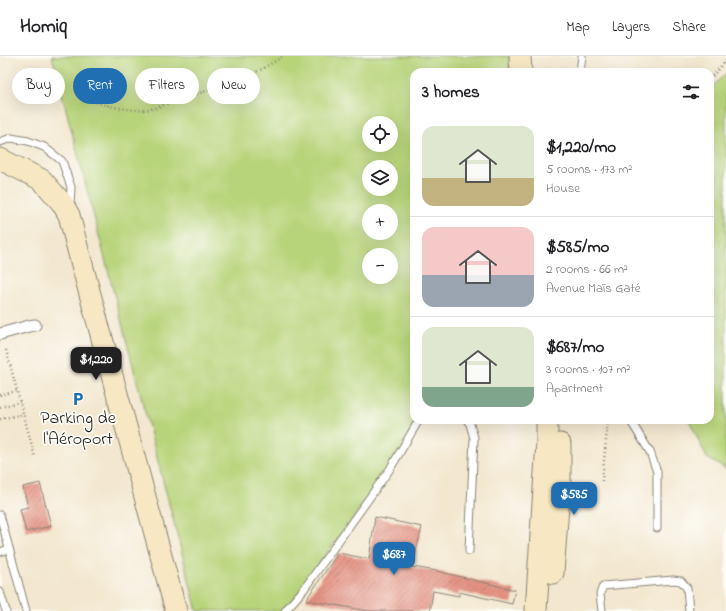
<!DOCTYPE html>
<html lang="en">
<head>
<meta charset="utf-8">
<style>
  :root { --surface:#fff; --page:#f6f6f6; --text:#202124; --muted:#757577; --line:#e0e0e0; --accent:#1f6fb2 }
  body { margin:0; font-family:"Indie Flower",sans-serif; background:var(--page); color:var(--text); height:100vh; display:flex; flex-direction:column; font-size:15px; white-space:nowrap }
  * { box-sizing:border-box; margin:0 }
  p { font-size:13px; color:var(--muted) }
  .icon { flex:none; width:22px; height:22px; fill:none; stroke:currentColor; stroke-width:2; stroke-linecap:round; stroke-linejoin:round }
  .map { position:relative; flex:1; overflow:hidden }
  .panel { position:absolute; left:410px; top:12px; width:304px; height:356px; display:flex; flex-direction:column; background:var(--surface); border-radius:12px; box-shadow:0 4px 16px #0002 }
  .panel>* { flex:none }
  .banner { position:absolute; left:12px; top:12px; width:338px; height:36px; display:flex; gap:8px }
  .fabs { position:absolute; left:362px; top:60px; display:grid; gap:8px }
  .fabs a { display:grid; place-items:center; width:36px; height:36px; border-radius:50%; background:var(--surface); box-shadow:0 4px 16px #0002; font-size:20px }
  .price { position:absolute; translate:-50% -34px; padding:0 9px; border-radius:8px; background:var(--accent); color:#fff; font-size:13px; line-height:26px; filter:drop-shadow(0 1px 2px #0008) }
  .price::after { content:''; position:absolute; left:50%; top:24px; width:12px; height:9px; margin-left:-6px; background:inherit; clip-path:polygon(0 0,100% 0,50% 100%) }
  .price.on { background:#222; color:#fff }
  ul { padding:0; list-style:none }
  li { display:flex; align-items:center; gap:12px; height:100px; padding:0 12px }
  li+li { border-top:1px solid var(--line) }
  li span { display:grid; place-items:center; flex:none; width:112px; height:80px; border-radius:12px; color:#555 }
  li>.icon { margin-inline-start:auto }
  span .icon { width:48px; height:48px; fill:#fffc; stroke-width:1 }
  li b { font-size:17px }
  h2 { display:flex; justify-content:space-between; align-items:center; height:48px; padding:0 12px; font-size:17px }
  .tag { padding:0 14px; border-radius:18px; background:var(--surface); box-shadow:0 4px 16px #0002; font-size:14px; line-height:36px }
  .tag.on { background:var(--accent); color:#fff }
  header { display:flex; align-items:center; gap:24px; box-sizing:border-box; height:56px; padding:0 20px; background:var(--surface); border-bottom:1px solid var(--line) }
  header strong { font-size:19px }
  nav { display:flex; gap:22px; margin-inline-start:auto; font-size:14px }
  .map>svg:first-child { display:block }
</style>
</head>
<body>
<header>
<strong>Homiq</strong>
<nav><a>Map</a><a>Layers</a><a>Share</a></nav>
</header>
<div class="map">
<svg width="726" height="555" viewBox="0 0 726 555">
  <defs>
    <pattern id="building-hatch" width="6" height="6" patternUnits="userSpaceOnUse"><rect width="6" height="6" fill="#e59383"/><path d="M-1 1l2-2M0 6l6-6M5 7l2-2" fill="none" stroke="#b9776a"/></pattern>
  </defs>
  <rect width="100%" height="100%" fill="#fdfcf7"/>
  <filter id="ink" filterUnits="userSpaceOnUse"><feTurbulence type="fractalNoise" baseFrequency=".025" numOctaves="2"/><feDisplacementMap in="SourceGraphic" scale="8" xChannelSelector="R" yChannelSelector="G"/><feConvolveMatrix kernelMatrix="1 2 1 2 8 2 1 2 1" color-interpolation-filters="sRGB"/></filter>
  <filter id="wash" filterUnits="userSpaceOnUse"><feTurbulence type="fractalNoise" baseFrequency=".012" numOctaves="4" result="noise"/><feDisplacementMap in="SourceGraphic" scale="16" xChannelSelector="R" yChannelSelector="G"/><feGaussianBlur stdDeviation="0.9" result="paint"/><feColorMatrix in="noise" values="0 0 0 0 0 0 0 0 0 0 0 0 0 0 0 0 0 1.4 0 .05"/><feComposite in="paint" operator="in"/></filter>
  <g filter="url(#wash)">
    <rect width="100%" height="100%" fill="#f3e7cf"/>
    <g fill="#b8d47a" stroke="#6a784b" fill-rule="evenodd">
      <path d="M52,0h457l1,16h-96v348h10l-139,191h-88zM369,67h22v22h-22zM369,111h22v22h-22zM369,155h22v22h-22zM369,199h22v22h-22z"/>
      <path d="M726,17v396l-19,-11 -18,-38h21v-331z"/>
    </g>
    <g id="blocks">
      <g fill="url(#building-hatch)">
        <path d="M40,427l11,43 -25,6 -6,-23 8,-2 -5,-20z"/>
        <path d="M375,461l47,10 -10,40 25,4 78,19 -3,14 -53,-12v4l-26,-5 -3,20h-61l-63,-11 32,-47 31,6z"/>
      </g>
    </g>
  </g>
  <g filter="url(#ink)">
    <use href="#blocks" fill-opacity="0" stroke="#888276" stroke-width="1"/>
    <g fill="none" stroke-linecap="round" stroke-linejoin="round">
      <g stroke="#888276" stroke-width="9">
        <g id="service">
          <path d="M580,16l2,-16"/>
          <path d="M0,86l11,-4 17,3 16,6 18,14 9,26 -1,18"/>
          <path d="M467,364l3,4 4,14 -5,113"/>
          <path d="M630,364l20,32 7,20v56"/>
          <path d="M0,459l26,96"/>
          <path d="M0,496l9,-3"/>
          <path d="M0,536l6,19"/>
          <path d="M285,555l19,-22 86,-120 29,-49"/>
          <path d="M602,555l-2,-17 3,-8 70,-6 8,1 6,7 2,23"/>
        </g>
      </g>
      <g stroke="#888276" stroke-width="13">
        <path id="pedestrian" d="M0,278l29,-8 6,-1"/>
      </g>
      <g stroke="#888276" stroke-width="23">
        <g id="secondary">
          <path d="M520,0l1,16"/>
          <path d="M0,103l42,21 20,23 7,12 9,35 98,361"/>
          <path d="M553,517l7,-92v-37"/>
          <path d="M536,555l11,-169v-22"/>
        </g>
      </g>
      <g stroke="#888276" stroke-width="2.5" stroke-dasharray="1 3" stroke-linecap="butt">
        <path d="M710,23l16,-19"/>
        <path d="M81,41c17,7 51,16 69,12 9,-1 17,-6 26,-9 26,-8 54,-15 78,-27 11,-5 20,-12 30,-17"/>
        <path d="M6,294l29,107"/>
        <path d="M0,339l17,-4"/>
        <path d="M0,351l20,-5"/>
        <path d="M0,363l23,-5"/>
        <path d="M602,425l6,-61"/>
      </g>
      <use href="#service" stroke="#fff" stroke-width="7"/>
      <use href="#pedestrian" stroke="#fff" stroke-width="11"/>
      <use href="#secondary" stroke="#f7e8c3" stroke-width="21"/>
    </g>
  </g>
  <defs>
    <g id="parking-bare" transform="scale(1.08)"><path d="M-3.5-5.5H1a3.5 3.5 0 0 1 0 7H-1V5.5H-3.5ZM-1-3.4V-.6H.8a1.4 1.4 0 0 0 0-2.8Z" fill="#1f6fb2" stroke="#fdfcf7" stroke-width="2.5" paint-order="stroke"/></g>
  </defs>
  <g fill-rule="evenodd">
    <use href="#parking-bare" x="78" y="343"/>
  </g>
  <g text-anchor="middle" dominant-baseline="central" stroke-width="3.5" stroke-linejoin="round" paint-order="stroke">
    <g font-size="18" fill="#1c1c1c" stroke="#fdfcf7">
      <text x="78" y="363">Parking de<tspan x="78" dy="21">l'Aéroport</tspan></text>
    </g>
  </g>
</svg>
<div class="fabs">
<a><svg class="icon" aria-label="locate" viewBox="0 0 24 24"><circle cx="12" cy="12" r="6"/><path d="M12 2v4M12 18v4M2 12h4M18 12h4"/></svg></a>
<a><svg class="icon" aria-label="layers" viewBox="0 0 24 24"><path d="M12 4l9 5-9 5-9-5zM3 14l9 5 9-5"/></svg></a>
<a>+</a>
<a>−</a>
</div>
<b class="price on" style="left:96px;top:325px">$1,220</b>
<b class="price" style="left:574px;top:460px">$585</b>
<b class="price" style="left:394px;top:520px">$687</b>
<div class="banner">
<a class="tag">Buy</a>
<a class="tag on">Rent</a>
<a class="tag">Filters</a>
<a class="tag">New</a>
</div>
<section class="panel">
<h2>3 homes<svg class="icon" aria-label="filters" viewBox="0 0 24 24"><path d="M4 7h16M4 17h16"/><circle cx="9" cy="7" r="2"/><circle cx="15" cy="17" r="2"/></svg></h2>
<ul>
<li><span style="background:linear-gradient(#dfe7d0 65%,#c2b280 0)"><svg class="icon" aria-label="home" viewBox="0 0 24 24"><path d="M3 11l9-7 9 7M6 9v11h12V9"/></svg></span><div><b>$1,220/mo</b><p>5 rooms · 173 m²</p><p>House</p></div></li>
<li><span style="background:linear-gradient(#f6c9c9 60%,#9aa5b1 0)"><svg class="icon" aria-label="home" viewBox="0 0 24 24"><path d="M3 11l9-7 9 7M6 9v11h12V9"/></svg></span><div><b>$585/mo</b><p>2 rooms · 66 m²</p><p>Avenue Maïs Gaté</p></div></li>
<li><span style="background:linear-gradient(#dfe7d0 75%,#7fa58c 0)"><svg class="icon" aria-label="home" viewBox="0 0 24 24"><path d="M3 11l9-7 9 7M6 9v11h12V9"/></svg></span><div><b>$687/mo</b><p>3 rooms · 107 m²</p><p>Apartment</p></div></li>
</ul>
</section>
</div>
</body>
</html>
